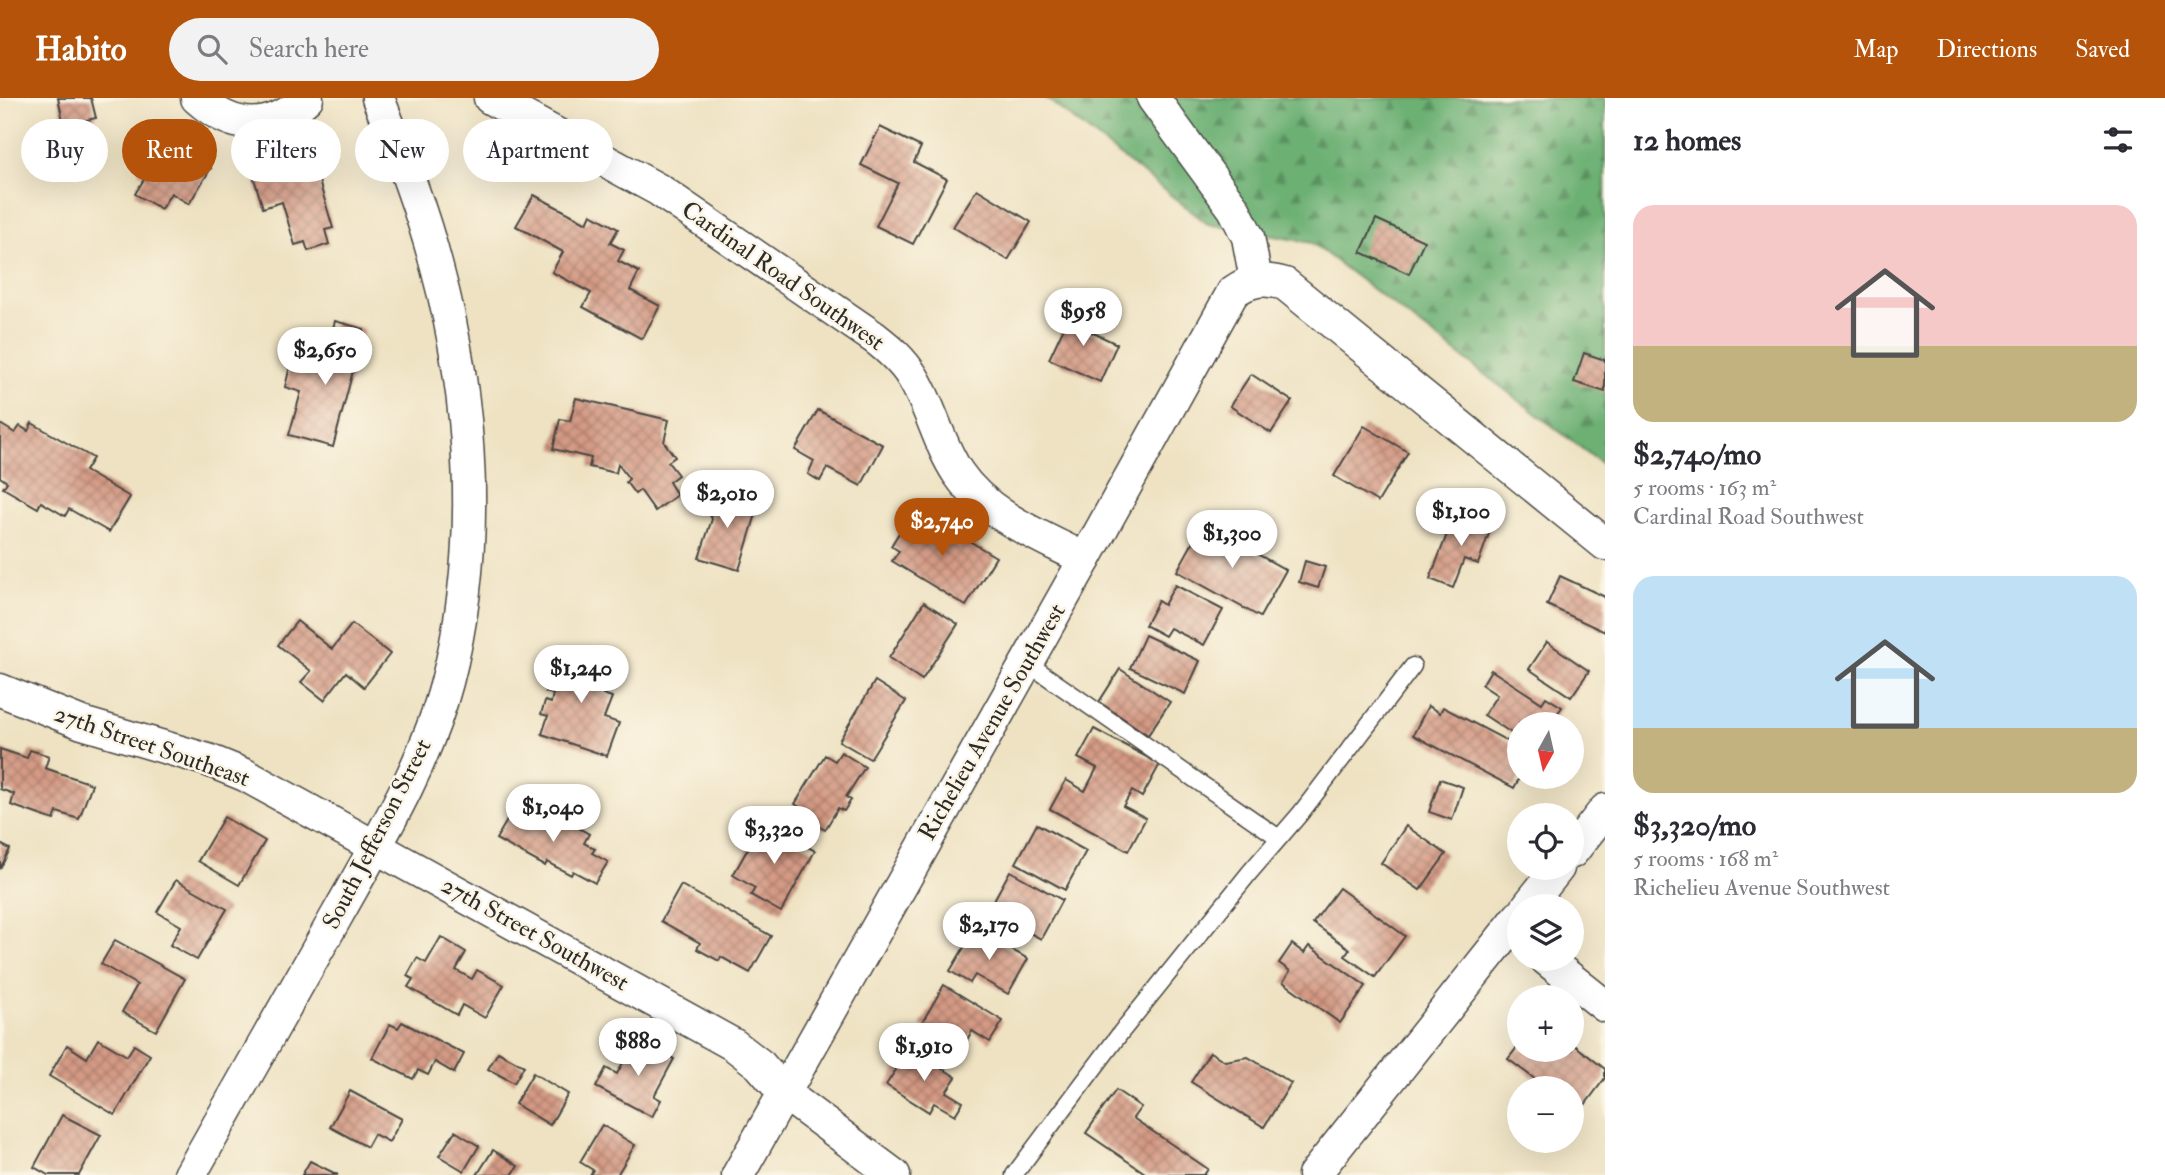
<!DOCTYPE html>
<html lang="en">
<head>
<meta charset="utf-8">
<style>
  :root { --surface:#fff; --page:#f2f2f3; --text:#2b2b33; --muted:#7c7c81; --accent:#b45309 }
  body { margin:0; font-family:"IM FELL Double Pica",serif; background:var(--page); color:var(--text); height:100vh; display:flex; flex-direction:column; font-size:26px; white-space:nowrap }
  * { box-sizing:border-box; margin:0 }
  p { font-size:23px; color:var(--muted) }
  .icon { flex:none; width:38px; height:38px; fill:none; stroke:currentColor; stroke-width:2; stroke-linecap:round; stroke-linejoin:round }
  .map { position:relative; flex:1; overflow:hidden }
  .side { display:flex; flex-direction:column; background:var(--surface); width:560px }
  .side>* { flex:none }
  .guide { position:absolute; left:21px; top:21px; width:665px; height:63px; display:flex; gap:14px }
  .needle { width:46px; rotate:188deg }
  .fabs { position:absolute; left:1507px; top:614px; display:grid; gap:14px }
  .fabs a { display:grid; place-items:center; width:77px; height:77px; border-radius:50%; background:var(--surface); box-shadow:0 7px 28px #0002; font-size:35px }
  .price { position:absolute; translate:-50% -60px; padding:0 16px; border-radius:24px; background:#fff; color:#222; font-size:23px; line-height:46px; filter:drop-shadow(0 2px 4px #0008) }
  .price::after { content:''; position:absolute; left:50%; top:42px; width:21px; height:16px; margin-left:-10px; background:inherit; clip-path:polygon(0 0,100% 0,50% 100%) }
  .price.selected { background:var(--accent); color:#fff }
  ul { padding:0; list-style:none }
  li { display:grid; align-content:center; gap:14px; height:371px; padding:0 28px }
  li span { display:grid; place-items:center; height:217px; border-radius:21px; color:#555 }
  li>.icon { margin-inline-start:auto }
  span .icon { width:126px; height:126px; fill:#fffc; stroke-width:1 }
  li b { font-size:30px }
  h2 { display:flex; justify-content:space-between; align-items:center; height:84px; padding:0 28px; font-size:30px }
  .pill { padding:0 24px; border-radius:32px; background:var(--surface); box-shadow:0 7px 28px #0002; font-size:24px; line-height:63px }
  .pill.selected { background:var(--accent); color:#fff }
  header { display:flex; align-items:center; gap:42px; box-sizing:border-box; height:98px; padding:0 35px; background:var(--accent); color:#fff }
  header strong { font-size:33px }
  nav { display:flex; gap:38px; margin-inline-start:auto; font-size:24px }
  .search { width:490px; height:63px; background:var(--page); display:flex; align-items:center; gap:18px; box-sizing:border-box; padding:0 24px; border-radius:38px; color:var(--muted); font-size:26px }
  main { display:flex; flex:1; min-height:0 }
  .map>svg:first-child { display:block }
</style>
</head>
<body>
<header>
<strong>Habito</strong>
<div class="search"><svg class="icon" aria-label="search" viewBox="0 0 24 24"><circle cx="10" cy="10" r="6"/><path d="M15 15l6 6"/></svg>Search here</div>
<nav><a>Map</a><a>Directions</a><a>Saved</a></nav>
</header>
<main>
<div class="map">
<svg width="1605" height="1077" viewBox="0 0 1605 1077">
  <defs>
    <pattern id="forest-firs" width="22" height="20" patternUnits="userSpaceOnUse" patternTransform="scale(1.75)"><rect width="22" height="20" fill="#6cb073"/><path d="M5 1l3.5 6h-7zM16 11l3.5 6h-7z" fill="#598f5f"/></pattern>
    <pattern id="building-cross-hatch" width="8" height="8" patternUnits="userSpaceOnUse" patternTransform="scale(1.75)"><rect width="8" height="8" fill="#d49a84"/><path d="M0 0l8 8M0 8l8-8" fill="none" stroke="#ac7e6c"/></pattern>
  </defs>
  <rect width="100%" height="100%" fill="#fcf5e5"/>
  <filter id="ink" filterUnits="userSpaceOnUse"><feTurbulence type="fractalNoise" baseFrequency=".0143" numOctaves="2"/><feDisplacementMap in="SourceGraphic" scale="14" xChannelSelector="R" yChannelSelector="G"/><feConvolveMatrix kernelMatrix="1 2 1 2 8 2 1 2 1" color-interpolation-filters="sRGB"/></filter>
  <filter id="wash" filterUnits="userSpaceOnUse"><feTurbulence type="fractalNoise" baseFrequency=".00686" numOctaves="4" result="noise"/><feDisplacementMap in="SourceGraphic" scale="28" xChannelSelector="R" yChannelSelector="G"/><feGaussianBlur stdDeviation="1.57" result="paint"/><feColorMatrix in="noise" values="0 0 0 0 0 0 0 0 0 0 0 0 0 0 0 0 0 1.4 0 .05"/><feComposite in="paint" operator="in"/></filter>
  <g filter="url(#wash)">
    <rect width="100%" height="100%" fill="#eee2c2"/>
    <path fill="url(#forest-firs)" stroke="#4c6e4f" stroke-width="2" d="M1046,0h559v368l-293,-223 -104,-19z"/>
    <g id="blocks">
      <g fill="url(#building-cross-hatch)">
        <path d="M58,0h33l5,20 -32,7z"/>
        <path d="M880,29l41,20 -7,15 33,17 -34,65 -37,-18 22,-43 -37,-18z"/>
        <path d="M173,46l38,24 -22,36 -18,-11 -10,16 -26,-15 11,-18 -8,-4 11,-18 13,8z"/>
        <path d="M311,56l22,74 -8,2 4,14 -21,7 -3,-9 -10,3 -13,-43 -19,6 -11,-36z"/>
        <path d="M977,91l54,33 -23,38 -55,-33z"/>
        <path d="M534,97l53,28 4,-9 27,15 -8,14 14,7 -6,11 21,11 -9,18 30,16 -18,33 -59,-32 8,-14 -39,-21 11,-20 -47,-26z"/>
        <path d="M1376,121l48,22 -15,33 -48,-22z"/>
        <path d="M1072,212l18,8 -5,11 32,15 -17,38 -51,-23z"/>
        <path d="M335,223l29,8 -31,118 -44,-12 12,-43 -16,-5 6,-25 31,9z"/>
        <path d="M1584,255l21,7v32l-31,-10z"/>
        <path d="M1251,276l41,27 -21,32 -41,-27z"/>
        <path d="M576,300l93,22 -5,22 11,15 -7,5 10,13 -9,7 8,13 -22,16 -15,-21 -5,4 -9,-12 3,-3 -11,-15 -2,9 -27,-6 2,-9 -38,-9 7,-30 10,2z"/>
        <path d="M818,312l65,35 -22,41 -34,-18 -7,13 -12,-7 6,-13 -19,-11z"/>
        <path d="M32,325l61,35 -8,13 45,26 -21,35 -40,-23 -4,7 -24,-14 -3,6 -35,-20 4,-6 -7,-5v-53l15,9 5,-7 8,5z"/>
        <path d="M1364,328l44,26 -30,50 -44,-26z"/>
        <path d="M730,392l26,24 -17,56 -40,-12 13,-39 -9,-18z"/>
        <path d="M1464,413l29,11 -15,42 -14,-5 -11,29 -23,-9 19,-50 7,2z"/>
        <path d="M911,415l10,6 3,-5 72,43 -30,49 -74,-45 7,-10 -8,-5z"/>
        <path d="M1203,426l83,46 -26,47 -83,-46z"/>
        <path d="M1305,463l20,6 -7,21 -19,-6z"/>
        <path d="M1560,478l45,21v35l-58,-27z"/>
        <path d="M1175,487l48,25 -19,35 -34,-17 -5,8 -20,-11 13,-24 6,4z"/>
        <path d="M924,504l34,22 -36,56 -33,-22z"/>
        <path d="M297,523l35,28 20,-25 38,30 -26,33 -18,-15 -22,28 -23,-18 10,-11 -33,-26z"/>
        <path d="M1145,537l55,26 -15,33 -55,-26z"/>
        <path d="M1547,544l42,29 -18,26 -42,-28z"/>
        <path d="M580,553l34,11 -11,32 9,3 -8,21 15,5 -12,33 -65,-22 6,-18 -7,-2 4,-13 6,2 2,-9 -7,-2 4,-11 8,3 3,-9 -6,-3 3,-10 16,6z"/>
        <path d="M1120,571l50,33 -22,33 -49,-33z"/>
        <path d="M1491,572l51,33 4,-6 16,10 -12,17h-31v14l-35,-23 13,-20 -15,-10z"/>
        <path d="M875,583l31,20 -36,58 -31,-18z"/>
        <path d="M1428,608l12,7 3,-6 76,40 1,30 -6,11 -101,-53z"/>
        <path d="M1094,631l66,35 -18,33 -10,-6 -9,15 23,12 -18,33 -78,-42 16,-29 19,11 12,-23 -19,-10z"/>
        <path d="M0,651l27,9 3,-8 19,6 -4,12 47,16 -13,35 -22,-7 -3,8 -43,-15 3,-11 -14,-5z"/>
        <path d="M841,654l24,15 -19,30 5,3 -7,11 -6,-3 -13,22 -29,-17 4,-6 -5,-3 30,-49 10,6z"/>
        <path d="M1440,681l23,8 -11,33 -23,-8z"/>
        <path d="M542,709l47,27 -5,9 11,6 -3,4 16,9 -13,21 -22,-12 -2,4 -24,-13 -2,4 -49,-27 16,-27 20,11z"/>
        <path d="M224,719l41,24 -26,44 -41,-24z"/>
        <path d="M763,724l52,29 -34,61 -30,-17 4,-7 -22,-13z"/>
        <path d="M1037,726l49,27 -21,39 -49,-27z"/>
        <path d="M1406,728l40,28 -26,36 -39,-27z"/>
        <path d="M0,746l10,5 -10,20z"/>
        <path d="M1010,773l52,29 -21,39 -34,-18 -4,7 -19,-10z"/>
        <path d="M176,782l51,29 -30,51 -27,-15 11,-19 -24,-14z"/>
        <path d="M681,787l90,51 -21,37 -29,-16 -2,4 -22,-12 3,-6 -39,-22z"/>
        <path d="M1339,790l66,48 -30,41 -30,-21 5,-7 -37,-26z"/>
        <path d="M975,831l53,30 -20,35 -33,-19 -5,8 -20,-12z"/>
        <path d="M441,839l25,15 -10,18 16,9 5,-9 27,15 -19,33 -23,-13 -5,10 -49,-28 5,-8 -6,-3 10,-18 9,5z"/>
        <path d="M115,842l70,39 -29,52 -34,-19 15,-27 -36,-21z"/>
        <path d="M1292,846l12,9 5,-7 57,40 -26,37 -57,-41 7,-11 -11,-8z"/>
        <path d="M944,887l59,36 -13,21 -18,-11 -11,19 -41,-24z"/>
        <path d="M402,924l62,32 -10,19 -19,-11 -7,13 -10,-5 -5,9 -41,-21 18,-34 8,4z"/>
        <path d="M636,940l38,21 -20,37 7,4 -9,17 -56,-30 10,-19 11,6z"/>
        <path d="M98,941l29,17 7,-11 16,10 -35,60 -66,-39 18,-31 20,13z"/>
        <path d="M1572,945l33,26v9l-33,44v-34h-25l-39,-29 11,-14v5h53z"/>
        <path d="M910,950l46,29 -10,15 17,10 -8,13 -21,-12 -5,9 -43,-27z"/>
        <path d="M498,954l26,14 -10,17 -26,-14z"/>
        <path d="M1210,954l15,9 23,-4 43,26 -27,44 -73,-45z"/>
        <path d="M533,975l35,21 -18,31 -35,-21z"/>
        <path d="M1116,992l25,17 -8,11 75,51 -4,6h-56l-62,-42z"/>
        <path d="M350,993l52,28 -13,23 -15,-8 -7,13 -37,-20z"/>
        <path d="M62,1017l39,20 -22,40h-31l-14,-8z"/>
        <path d="M602,1027l33,20 -18,30h-27l3,-5 -13,-8z"/>
        <path d="M455,1033l24,15 -15,25 -25,-15z"/>
        <path d="M493,1052l25,16 -6,9h-35z"/>
        <path d="M310,1063l28,14h-36z"/>
      </g>
    </g>
  </g>
  <g filter="url(#ink)">
    <use href="#blocks" fill-opacity="0" stroke="#484642" stroke-width="2"/>
    <g fill="none" stroke-linecap="round" stroke-linejoin="round">
      <g stroke="#484642" stroke-width="19">
        <g id="service">
          <path d="M1026,564l253,176"/>
          <path d="M1014,1077l108,-144 128,-159 50,-58 113,-148"/>
        </g>
      </g>
      <g stroke="#484642" stroke-width="35">
        <g id="minor">
          <path d="M197,0c37,33 73,35 110,0"/>
          <path d="M490,0l169,92 216,148c14,11 27,22 37,38 19,30 26,67 46,97 29,43 82,63 127,86"/>
          <path d="M1153,0l81,111 14,28 8,43"/>
          <path d="M0,592l82,33 126,37 37,15 489,270 26,20 24,28 110,82"/>
          <path d="M1572,754l33,-42"/>
          <path d="M1528,808l30,-38"/>
          <path d="M1546,861l59,47"/>
          <path d="M190,1077c49,-86 97,-172 146,-258 42,-75 89,-151 111,-235 35,-134 26,-282 -10,-414 -15,-58 -37,-114 -59,-170"/>
          <path d="M738,1077l347,-616 148,-267c18,-13 31,-14 52,-8l320,260"/>
          <path d="M1314,1077l205,-258"/>
        </g>
      </g>
      <use href="#service" stroke="#fff" stroke-width="16"/>
      <use href="#minor" stroke="#fff" stroke-width="32"/>
    </g>
  </g>
  <g text-anchor="middle" dominant-baseline="central" stroke-width="5" stroke-linejoin="round" paint-order="stroke">
    <g font-size="24" fill="#2b2b2b" stroke="#fcf5e5">
      <text transform="translate(783 178) rotate(35)">Cardinal Road Southwest</text>
      <text transform="translate(992 624) rotate(-60)">Richelieu Avenue Southwest</text>
      <text transform="translate(152 648) rotate(19)">27th Street Southeast</text>
      <text transform="translate(377 736) rotate(-63)">South Jefferson Street</text>
      <text transform="translate(535 836) rotate(29)">27th Street Southwest</text>
    </g>
  </g>
</svg>
<div class="fabs">
<a><svg class="needle" viewBox="-14 -14 28 28"><path d="M0-13l5 13h-10z" fill="#e53935"/><path d="M0 13l5-13h-10z" fill="#7c7c81"/></svg></a>
<a><svg class="icon" aria-label="locate" viewBox="0 0 24 24"><circle cx="12" cy="12" r="6"/><path d="M12 2v4M12 18v4M2 12h4M18 12h4"/></svg></a>
<a><svg class="icon" aria-label="layers" viewBox="0 0 24 24"><path d="M12 4l9 5-9 5-9-5zM3 14l9 5 9-5"/></svg></a>
<a>+</a>
<a>−</a>
</div>
<b class="price" style="left:1083px;top:250px">$958</b>
<b class="price" style="left:325px;top:289px">$2,650</b>
<b class="price" style="left:727px;top:432px">$2,010</b>
<b class="price" style="left:1461px;top:450px">$1,100</b>
<b class="price selected" style="left:942px;top:460px">$2,740</b>
<b class="price" style="left:1232px;top:472px">$1,300</b>
<b class="price" style="left:581px;top:607px">$1,240</b>
<b class="price" style="left:553px;top:746px">$1,040</b>
<b class="price" style="left:774px;top:768px">$3,320</b>
<b class="price" style="left:989px;top:864px">$2,170</b>
<b class="price" style="left:638px;top:980px">$880</b>
<b class="price" style="left:924px;top:985px">$1,910</b>
<div class="guide">
<a class="pill">Buy</a>
<a class="pill selected">Rent</a>
<a class="pill">Filters</a>
<a class="pill">New</a>
<a class="pill">Apartment</a>
</div>
</div>
<section class="side">
<h2>12 homes<svg class="icon" aria-label="filters" viewBox="0 0 24 24"><path d="M4 7h16M4 17h16"/><circle cx="9" cy="7" r="2"/><circle cx="15" cy="17" r="2"/></svg></h2>
<ul>
<li><span style="background:linear-gradient(#f6c9c9 65%,#c2b280 0)"><svg class="icon" aria-label="home" viewBox="0 0 24 24"><path d="M3 11l9-7 9 7M6 9v11h12V9"/></svg></span><div><b>$2,740/mo</b><p>5 rooms · 163 m²</p><p>Cardinal Road Southwest</p></div></li>
<li><span style="background:linear-gradient(#bfe0f5 70%,#c2b280 0)"><svg class="icon" aria-label="home" viewBox="0 0 24 24"><path d="M3 11l9-7 9 7M6 9v11h12V9"/></svg></span><div><b>$3,320/mo</b><p>5 rooms · 168 m²</p><p>Richelieu Avenue Southwest</p></div></li>
</ul>
</section>
</main>
</body>
</html>
